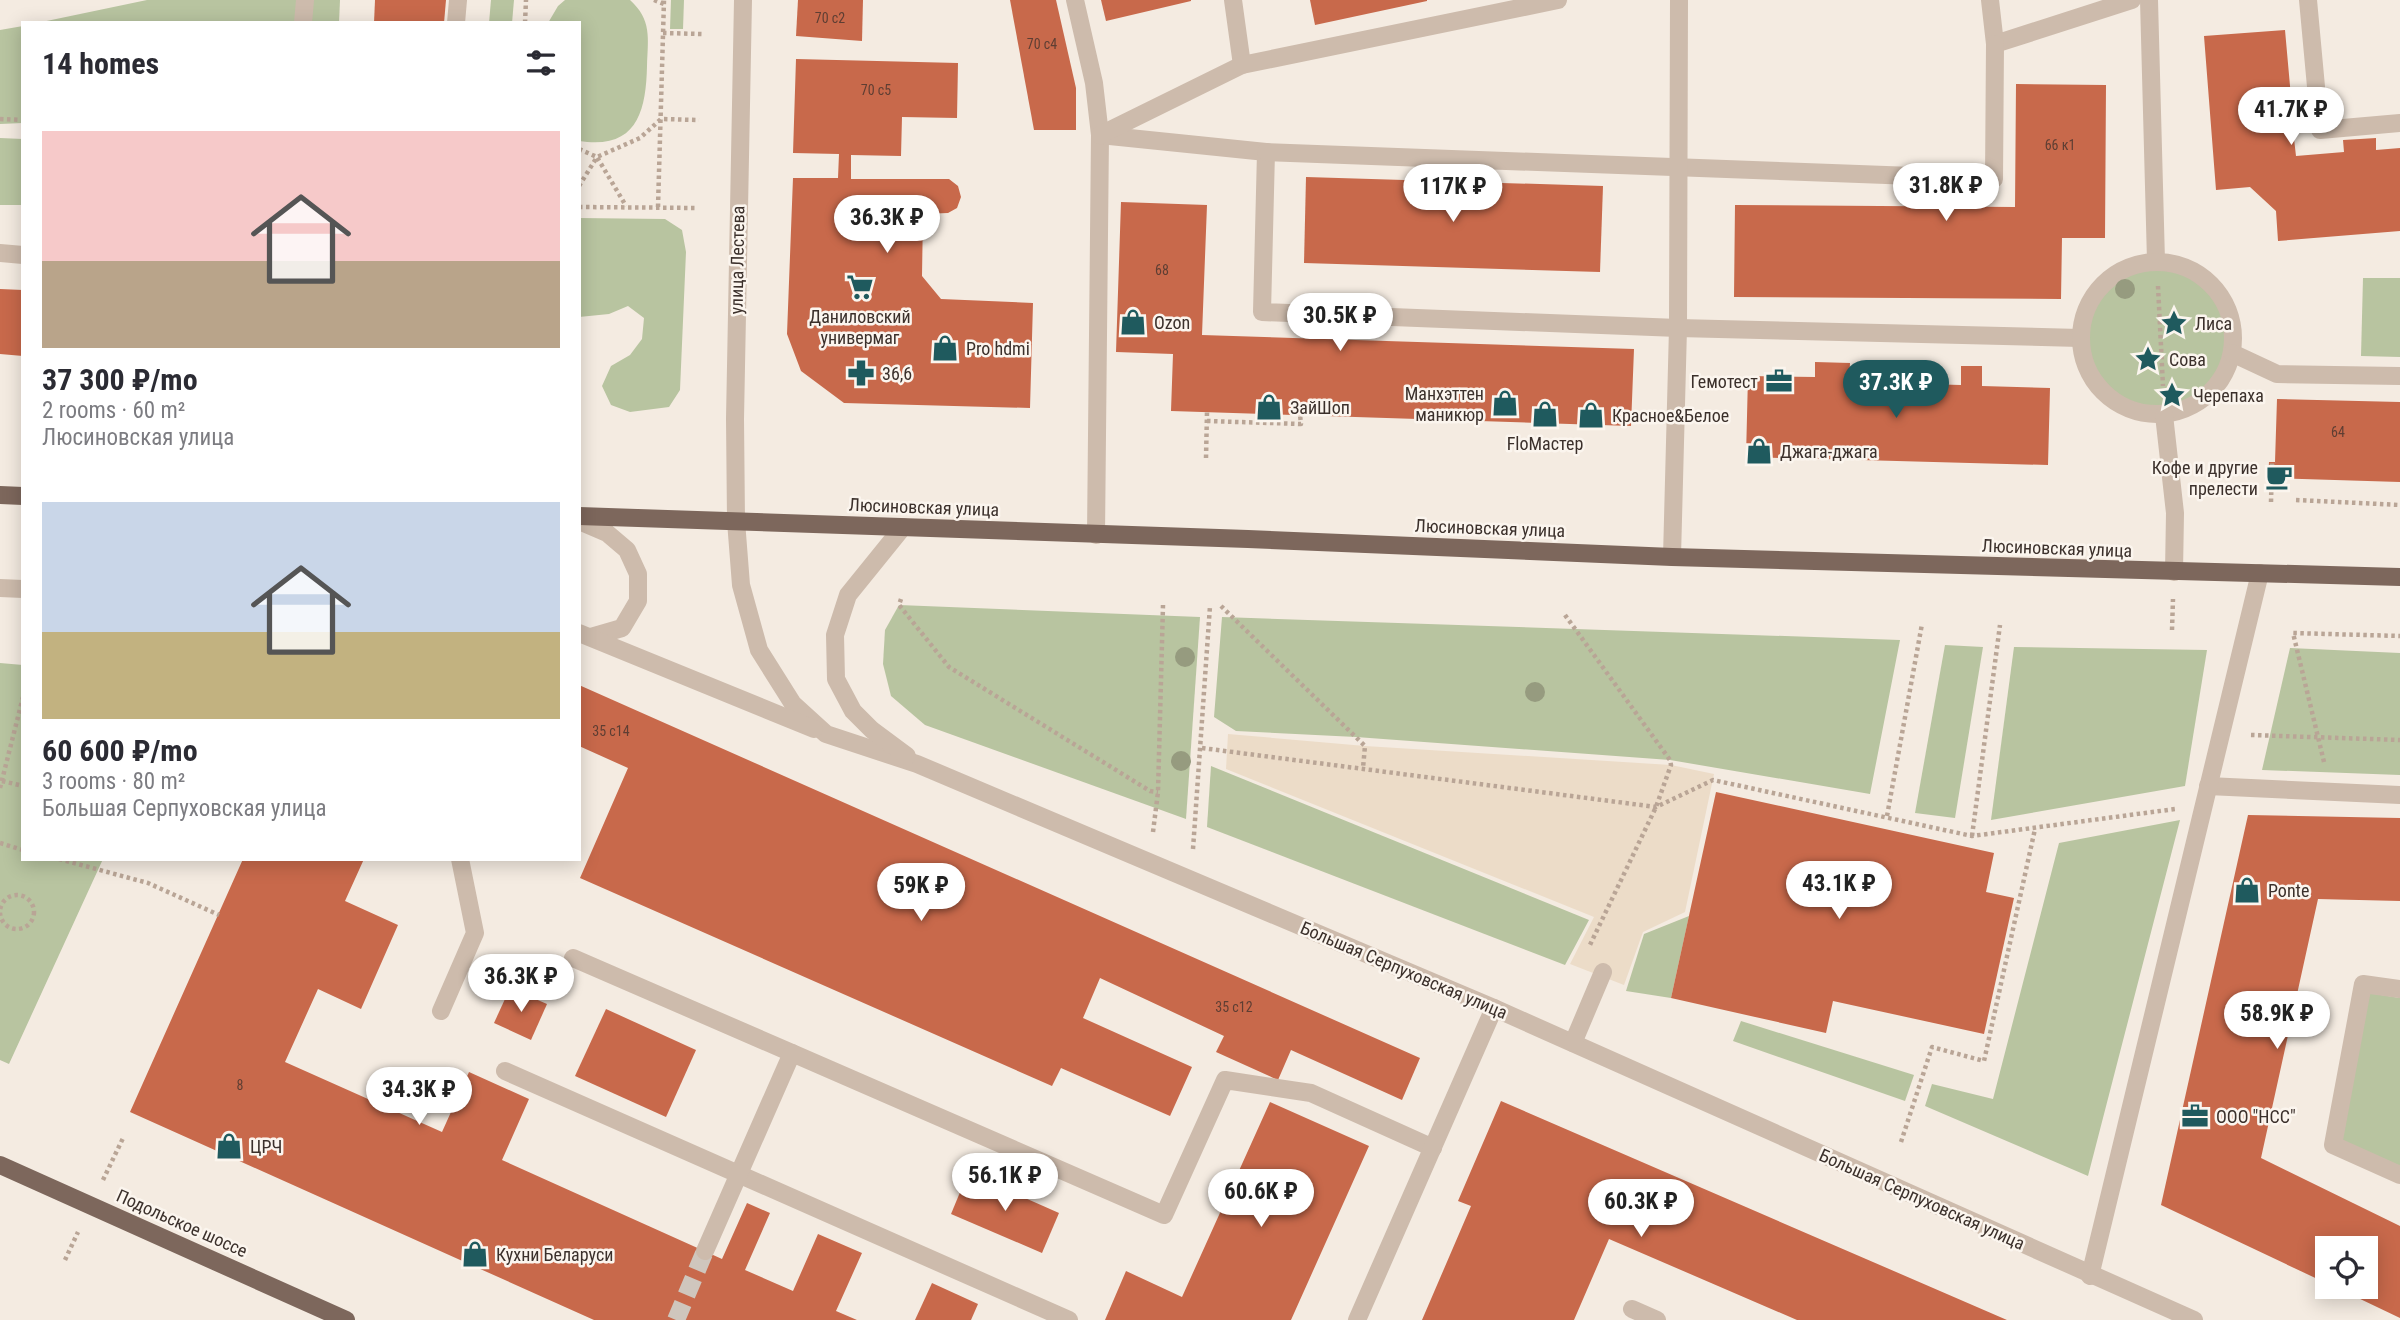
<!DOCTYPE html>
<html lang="en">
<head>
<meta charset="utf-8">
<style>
  :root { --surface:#fff; --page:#f2f2f3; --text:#2b2b33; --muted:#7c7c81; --accent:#1f5a5e }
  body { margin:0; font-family:"Roboto Condensed",sans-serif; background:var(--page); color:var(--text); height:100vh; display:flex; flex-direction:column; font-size:26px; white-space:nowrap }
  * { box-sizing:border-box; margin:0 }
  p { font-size:23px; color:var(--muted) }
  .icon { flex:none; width:38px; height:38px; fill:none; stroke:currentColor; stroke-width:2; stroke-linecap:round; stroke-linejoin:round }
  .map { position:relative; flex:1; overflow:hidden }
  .drawer { position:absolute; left:21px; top:21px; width:560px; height:840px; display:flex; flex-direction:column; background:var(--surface); border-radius:0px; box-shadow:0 4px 18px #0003 }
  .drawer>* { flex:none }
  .tools { position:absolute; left:2315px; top:1236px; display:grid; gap:14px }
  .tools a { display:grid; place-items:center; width:63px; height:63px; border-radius:0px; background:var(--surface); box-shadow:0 4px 18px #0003; font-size:35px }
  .price { position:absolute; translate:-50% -60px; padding:0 16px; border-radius:24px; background:#fff; color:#222; font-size:23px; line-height:46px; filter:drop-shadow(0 2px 4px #0008) }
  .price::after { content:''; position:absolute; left:50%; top:42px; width:21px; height:16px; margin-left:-10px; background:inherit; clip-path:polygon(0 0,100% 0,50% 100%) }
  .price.active { background:var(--accent); color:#fff }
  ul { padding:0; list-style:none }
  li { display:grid; align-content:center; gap:14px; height:371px; padding:0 21px }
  li span { display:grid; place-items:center; height:217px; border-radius:0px; color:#555 }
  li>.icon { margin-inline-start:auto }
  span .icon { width:126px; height:126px; fill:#fffc; stroke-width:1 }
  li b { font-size:30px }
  h2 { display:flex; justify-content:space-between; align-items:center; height:84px; padding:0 21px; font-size:30px }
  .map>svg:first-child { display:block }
</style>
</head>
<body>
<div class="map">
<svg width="2400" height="1320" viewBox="0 0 2400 1320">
  <rect width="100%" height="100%" fill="#f4ebe1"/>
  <g fill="#b8c4a0">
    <path d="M147,0h193l-1,23h-302z"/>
    <path d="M491,0h23l-2,23h-23z"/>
    <path d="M565,0h65c22,20 18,38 17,66 -1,47 -11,84 -68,75v-118h-31l10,-17z"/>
    <path d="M671,0h13l-1,29h-13z"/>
    <path d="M23,26v97l-23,1v-94z"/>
    <path d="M0,138l23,1v66h-23z"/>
    <path d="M579,218l86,1 17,11 4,22 -6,138 -11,17 -39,5 -19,-7 -9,-19 9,-20 19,-11 12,-16 2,-21 -16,-12 -19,8 -30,3z"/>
    <circle cx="2157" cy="337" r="69"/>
    <path d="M2363,278h37v79l-39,-1z"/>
    <path d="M899,605l301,12 -14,202 -261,-94 -34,-29 -8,-32 2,-34z"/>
    <path d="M1222,617l678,23 -30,154 -200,-34 -314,-23 -120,-6 -22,-14z"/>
    <path d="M1945,645l38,2 -28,171 -40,-5z"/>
    <path d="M2014,647l193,3 -22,136 -194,34z"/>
    <path d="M2290,648l110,5v122l-138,-5z"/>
    <path d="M0,663l23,2v194h80l-94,205 -9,-4z"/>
    <path d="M1211,766l378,154 -24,45 -358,-138z"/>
    <path d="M2180,820l-92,356 -163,-70 7,-22 61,15 66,-256z"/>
    <path d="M1689,916l-18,82 -45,-7 18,-57z"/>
    <path d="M2369,993l31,5v168l-59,-26z"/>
    <path d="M1741,1021l173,54 -9,26 -172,-60z"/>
  </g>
  <path fill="#ecdcc8" d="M1228,734l137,12 306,19 43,9 -29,138 -42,20 -19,53 -54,-21 24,-47 -368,-148z"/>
  <g fill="#c8694b">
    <path d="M375,0h71l-2,23h-70z"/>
    <path d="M798,0h65l-1,41 -66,-5z"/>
    <path d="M1010,0h46l20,88v42h-42z"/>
    <path d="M1101,0h90v1l-85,20z"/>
    <path d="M1310,0h117v1l-112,24z"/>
    <path d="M2285,30l6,67 13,-1 2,16 1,18h-14l3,26 48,-4 -1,-12 17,-1 16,-1v12l24,-2v83l-122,10 -2,-30 -26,-24 -34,3 -12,-154z"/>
    <path d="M796,59l162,4 -1,55 -55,-1 -1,39 -50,-1v24h98l9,7 3,11 -4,11 -9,5 -25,1 -1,62 19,23 92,4 -3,105 -186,-5 -43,-32 -14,-37 6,-156h45l1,-24 -46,-1z"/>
    <path d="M2016,84l90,1 -1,153h-43l-1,61 -327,-2 1,-92 280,2z"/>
    <path d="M1306,177l297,9 -3,86 -296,-9z"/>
    <path d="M1121,202l86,3 -5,130 432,14 -3,77 -460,-15 2,-57 -57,-2z"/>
    <path d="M0,289l23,1v66l-23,-2z"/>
    <path d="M1815,362l35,1 -1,19 112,3v-19h21v20l68,2 -2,77 -302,-8 2,-81 67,1z"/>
    <path d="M2277,399l123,3v80l-132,-4 1,-16h6z"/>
    <path d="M579,685l841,373 -18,42 -111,-50 -13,30 -62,-28 8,-16 -124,-58 -17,40 109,49 -22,49 -109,-48 -9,18 -472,-208 48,-110 -49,-22z"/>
    <path d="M1716,792l278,61 -8,39 28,6 -30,136 -151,-33 -7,32 -155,-35z"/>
    <path d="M2248,815l152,3v83l-82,-2 -57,259 139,68v92l-67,-32h33v-38h-38v36l-167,-79z"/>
    <path d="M243,859h121l-19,42 53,24 -37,84 -43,-20 -33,73 157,70 27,-60 60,27 -27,61 220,99 25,-56 23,10 -25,57 48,21 25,-57 44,19 -26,58 21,9h-263l-464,-208z"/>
    <path d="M510,988l37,16 -16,36 -37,-17z"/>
    <path d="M606,1009l90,41 -30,67 -91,-41z"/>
    <path d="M1501,1101l506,219h-210l-188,-81 -35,81h-152l49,-114 -13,-5z"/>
    <path d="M1270,1102l99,44 -78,174h-186l21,-49 56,26z"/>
    <path d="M968,1173l91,40 -17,40 -91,-39z"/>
    <path d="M932,1283l46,21 -7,16h-56z"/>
  </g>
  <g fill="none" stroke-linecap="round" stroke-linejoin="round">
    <path stroke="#cfc6bd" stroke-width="18" stroke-dasharray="18 9" stroke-linecap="butt" d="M676,1320l29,-69"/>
    <g stroke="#b9a596" stroke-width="4.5" stroke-dasharray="3.5 3.5" stroke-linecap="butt">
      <path d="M654,0l10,4"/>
      <path d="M525,23l1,-23"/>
      <path d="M663,33l39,1"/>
      <path d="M0,119l23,1"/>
      <path d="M579,149l18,8 43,-19 21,-19 38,1"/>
      <path d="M579,186l18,-29 29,49"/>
      <path d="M579,207l118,1"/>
      <path d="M658,207l6,-207"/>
      <path d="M2158,286l5,100"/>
      <path d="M1207,421l94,3 -1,-9"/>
      <path d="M1206,458l1,-46"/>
      <path d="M2296,500l104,5"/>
      <path d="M2271,502l1,-39 3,1"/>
      <path d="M901,599l-2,6 50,62 201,124 8,1"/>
      <path d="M1221,606l144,140 -2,22"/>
      <path d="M1565,615l105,145 1,5 -15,42 -67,140"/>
      <path d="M2172,630l1,-31"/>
      <path d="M2251,735l149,5"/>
      <path d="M1202,748l454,59 57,-27 259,56 203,-27"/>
      <path d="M2324,762l-31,-129 107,3"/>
      <path d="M2,781l21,5"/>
      <path d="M0,788l23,-91"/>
      <path d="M1887,816l35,-192"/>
      <path d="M1153,832l5,-40 5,-187"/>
      <path d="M1972,836l28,-211"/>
      <path d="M0,843l23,7"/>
      <path d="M1193,849l17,-243"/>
      <path d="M59,859l89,24 71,32"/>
      <circle cx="17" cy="912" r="17"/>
      <path d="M1901,1142l31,-95 52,14 51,-232"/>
      <path d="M103,1180l21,-44"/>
      <path d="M65,1260l13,-28"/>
    </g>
    <g stroke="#cdbbac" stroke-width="18">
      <path d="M743,0l-8,419 1,102 5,64 18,65 34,54 33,30 91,30 577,244 700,312"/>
      <path d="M1075,0l19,83 6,52 -4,400"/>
      <path d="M1233,0l9,65"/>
      <path d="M1990,0l5,44 137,-44"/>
      <path d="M2149,0l7,261"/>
      <path d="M2308,0l12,130 80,-7"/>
      <path d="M303,23l2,-23"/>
      <path d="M456,23l2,-23"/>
      <path d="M1100,135l166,17 -4,160 416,16 402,10"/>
      <path d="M1100,135l142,-70 316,-65"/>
      <path d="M1266,152l728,27 1,-135"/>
      <path d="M0,253l23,2"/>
      <circle cx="2157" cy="338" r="76"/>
      <path d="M2232,353l45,21 123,2"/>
      <path d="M2164,415l11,98 -1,59"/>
      <path d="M579,521l28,12 20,17 11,24v27l-16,27 -31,9"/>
      <path d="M903,527l-55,68 -13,40 1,44 17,32 19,19 35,26"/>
      <path d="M1672,557l6,-229 1,-328"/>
      <path d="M0,588l23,1"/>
      <path d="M579,633l235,96"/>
      <path d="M2208,786l192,9"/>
      <path d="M573,958l219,95"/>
      <path d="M2400,989l-37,-5 -30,161 67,30"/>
      <path d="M441,1011l34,-78 -15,-74"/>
      <path d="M1573,1043l30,-71"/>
      <path d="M505,1071l564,249"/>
      <path d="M705,1251l87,-198 372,162 61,-135 86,13 122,55"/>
      <path d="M2090,1276l170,-703"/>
      <path d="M1632,1309l25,11"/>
      <path d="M1357,1320l137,-312"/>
    </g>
    <g stroke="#7d675c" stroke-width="18">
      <path d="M0,495l23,1"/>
      <path d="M579,516l669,23 424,18 728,20"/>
      <path d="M0,1165l346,155"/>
    </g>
  </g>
  <g fill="#969b7f">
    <circle cx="2125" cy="289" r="10"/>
    <circle cx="1185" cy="657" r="10"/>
    <circle cx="1535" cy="692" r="10"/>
    <circle cx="1181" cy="761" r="10"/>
  </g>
  <defs>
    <g id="supermarket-bare" transform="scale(2.1)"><path d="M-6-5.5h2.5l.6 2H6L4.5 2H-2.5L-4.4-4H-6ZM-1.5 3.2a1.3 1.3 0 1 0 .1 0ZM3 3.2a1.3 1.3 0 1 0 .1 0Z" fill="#1f5a5e" stroke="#fbf5ee" stroke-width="2.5" paint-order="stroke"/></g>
    <g id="shop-bare" transform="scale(2.1)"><path d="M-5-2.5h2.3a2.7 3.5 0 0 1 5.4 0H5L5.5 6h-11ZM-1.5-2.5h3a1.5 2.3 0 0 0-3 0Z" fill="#1f5a5e" stroke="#fbf5ee" stroke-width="2.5" paint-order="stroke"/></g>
    <g id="sight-bare" transform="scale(2.1)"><path d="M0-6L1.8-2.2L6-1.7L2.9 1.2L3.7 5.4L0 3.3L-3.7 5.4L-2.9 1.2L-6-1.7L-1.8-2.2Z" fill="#1f5a5e" stroke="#fbf5ee" stroke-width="2.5" paint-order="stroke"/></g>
    <g id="pharmacy-bare" transform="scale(2.1)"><path d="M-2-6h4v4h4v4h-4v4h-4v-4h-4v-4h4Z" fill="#1f5a5e" stroke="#fbf5ee" stroke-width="2.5" paint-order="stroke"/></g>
    <g id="office-bare" transform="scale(2.1)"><path d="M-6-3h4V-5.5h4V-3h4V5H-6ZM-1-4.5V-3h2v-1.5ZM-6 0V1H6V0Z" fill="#1f5a5e" stroke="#fbf5ee" stroke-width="2.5" paint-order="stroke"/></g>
    <g id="cafe-bare" transform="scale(2.1)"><path d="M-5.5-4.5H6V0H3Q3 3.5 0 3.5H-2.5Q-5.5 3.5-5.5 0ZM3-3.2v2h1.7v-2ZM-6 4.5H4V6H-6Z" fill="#1f5a5e" stroke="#fbf5ee" stroke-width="2.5" paint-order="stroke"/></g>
  </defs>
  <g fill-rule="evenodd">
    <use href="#supermarket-bare" x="860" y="287"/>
    <use href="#shop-bare" x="1133" y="322"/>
    <use href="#sight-bare" x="2174" y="323"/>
    <use href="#shop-bare" x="945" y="348"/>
    <use href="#sight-bare" x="2148" y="359"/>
    <use href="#pharmacy-bare" x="861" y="373"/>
    <use href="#office-bare" x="1779" y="381"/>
    <use href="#sight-bare" x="2172" y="395"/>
    <use href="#shop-bare" x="1505" y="403"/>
    <use href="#shop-bare" x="1269" y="407"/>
    <use href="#shop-bare" x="1545" y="414"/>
    <use href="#shop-bare" x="1591" y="415"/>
    <use href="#shop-bare" x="1759" y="451"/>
    <use href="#cafe-bare" x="2279" y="477"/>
    <use href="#shop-bare" x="2247" y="890"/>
    <use href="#office-bare" x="2195" y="1116"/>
    <use href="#shop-bare" x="229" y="1146"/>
    <use href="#shop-bare" x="475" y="1254"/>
  </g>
  <g text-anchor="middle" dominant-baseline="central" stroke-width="5" stroke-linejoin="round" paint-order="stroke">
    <g font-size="14" fill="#5e3e33">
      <text x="830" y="18">70 с2</text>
      <text x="1042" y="44">70 с4</text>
      <text x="876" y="90">70 с5</text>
      <text x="2060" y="145">66 к1</text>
      <text x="1162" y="270">68</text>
      <text x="2338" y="432">64</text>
      <text x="611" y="731">35 с14</text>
      <text x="1234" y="1007">35 с12</text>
      <text x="240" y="1085">8</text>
    </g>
    <g font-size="18" fill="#3b302b" stroke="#fbf5ee">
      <text transform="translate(737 260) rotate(-89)">улица Лестева</text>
      <text transform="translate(924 507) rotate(2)">Люсиновская улица</text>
      <text transform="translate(1490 528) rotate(2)">Люсиновская улица</text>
      <text transform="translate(2057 548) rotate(2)">Люсиновская улица</text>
      <text transform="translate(1404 970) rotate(23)">Большая Серпуховская улица</text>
      <text transform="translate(1922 1199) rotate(24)">Большая Серпуховская улица</text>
      <text transform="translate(182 1223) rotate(24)">Подольское шоссе</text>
    </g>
    <g font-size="18" fill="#3b302b" stroke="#fbf5ee" text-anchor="start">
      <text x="860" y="316" text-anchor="middle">Даниловский<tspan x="860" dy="21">универмаг</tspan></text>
      <text x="1154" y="322">Ozon</text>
      <text x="2195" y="323">Лиса</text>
      <text x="966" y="348">Pro hdmi</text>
      <text x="2169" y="359">Сова</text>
      <text x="882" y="373">36,6</text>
      <text x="1758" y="381" text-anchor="end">Гемотест</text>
      <text x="1484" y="393" text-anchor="end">Манхэттен<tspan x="1484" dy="21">маникюр</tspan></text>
      <text x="2193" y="395">Черепаха</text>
      <text x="1290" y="407">ЗайШоп</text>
      <text x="1612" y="415">Красное&amp;Белое</text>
      <text x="1545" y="443" text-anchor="middle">FloМастер</text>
      <text x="1780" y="451">Джага-джага</text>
      <text x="2258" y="467" text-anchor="end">Кофе и другие<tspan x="2258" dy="21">прелести</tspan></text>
      <text x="2268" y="890">Ponte</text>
      <text x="2216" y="1116">ООО "НСС"</text>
      <text x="250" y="1146">ЦРЧ</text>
      <text x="496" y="1254">Кухни Беларуси</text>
    </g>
  </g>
</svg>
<div class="tools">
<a><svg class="icon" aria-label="locate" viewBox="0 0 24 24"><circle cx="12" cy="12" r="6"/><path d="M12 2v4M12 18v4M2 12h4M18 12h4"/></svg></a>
</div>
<b class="price" style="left:2291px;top:147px">41.7K ₽</b>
<b class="price" style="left:1946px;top:223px">31.8K ₽</b>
<b class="price" style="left:1453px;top:224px">117K ₽</b>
<b class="price" style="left:887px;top:255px">36.3K ₽</b>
<b class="price" style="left:1340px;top:353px">30.5K ₽</b>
<b class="price active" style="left:1896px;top:420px">37.3K ₽</b>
<b class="price" style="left:1839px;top:921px">43.1K ₽</b>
<b class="price" style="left:921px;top:923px">59K ₽</b>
<b class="price" style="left:521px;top:1014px">36.3K ₽</b>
<b class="price" style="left:2277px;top:1051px">58.9K ₽</b>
<b class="price" style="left:419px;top:1127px">34.3K ₽</b>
<b class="price" style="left:1005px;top:1213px">56.1K ₽</b>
<b class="price" style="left:1261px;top:1229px">60.6K ₽</b>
<b class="price" style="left:1641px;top:1239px">60.3K ₽</b>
<section class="drawer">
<h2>14 homes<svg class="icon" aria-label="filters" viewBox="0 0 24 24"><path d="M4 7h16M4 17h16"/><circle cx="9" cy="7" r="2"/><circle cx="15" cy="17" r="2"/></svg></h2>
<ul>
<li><span style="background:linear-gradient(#f6c9c9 60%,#b9a48a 0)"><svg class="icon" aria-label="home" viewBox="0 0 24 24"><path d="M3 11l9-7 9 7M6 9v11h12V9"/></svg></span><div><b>37 300 ₽/mo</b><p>2 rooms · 60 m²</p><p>Люсиновская улица</p></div></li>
<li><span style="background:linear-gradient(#c9d6e8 60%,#c2b280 0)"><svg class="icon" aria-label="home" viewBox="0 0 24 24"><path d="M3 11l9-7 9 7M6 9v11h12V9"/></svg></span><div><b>60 600 ₽/mo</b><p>3 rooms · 80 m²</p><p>Большая Серпуховская улица</p></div></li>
</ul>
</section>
</div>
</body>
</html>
